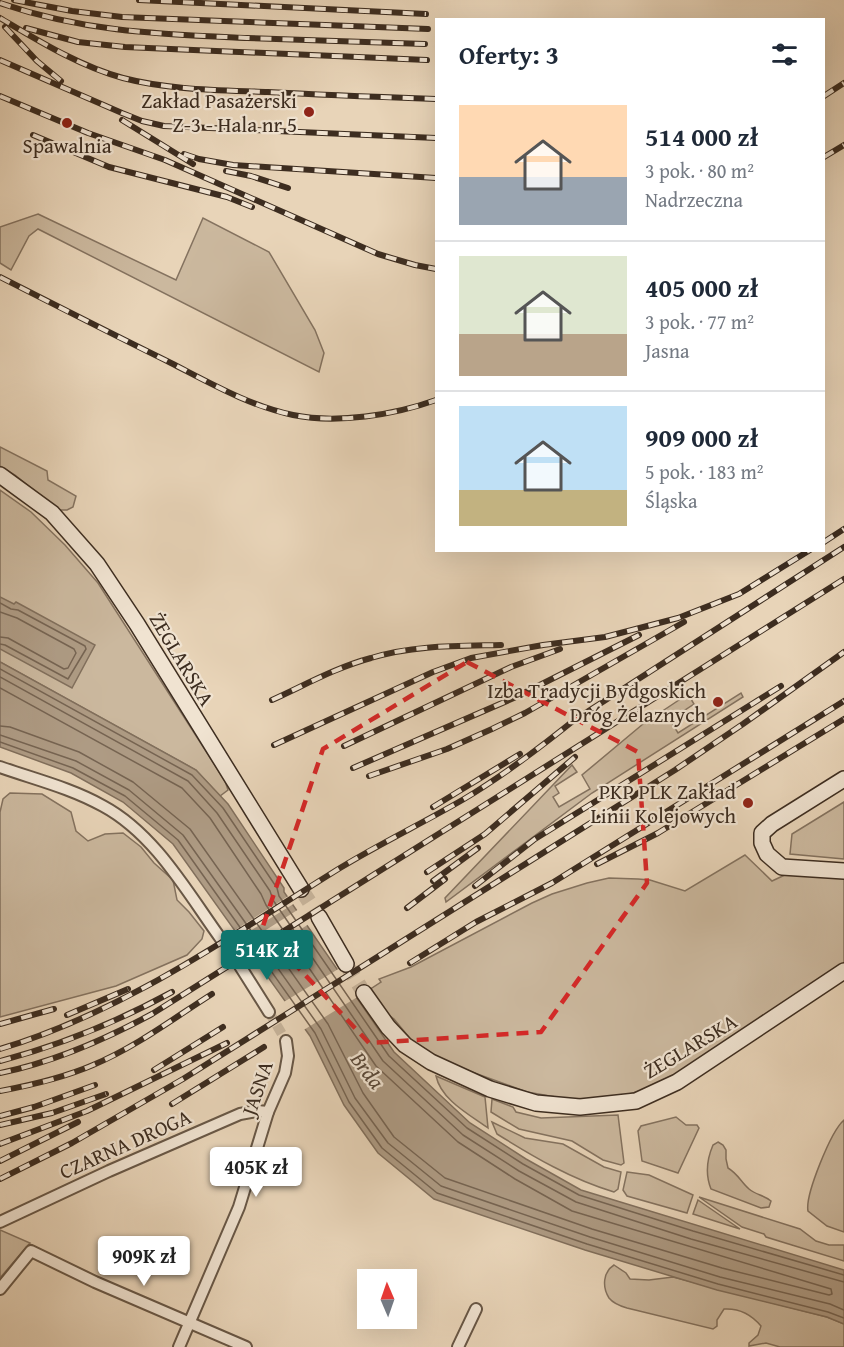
<!DOCTYPE html>
<html lang="pl">
<head>
<meta charset="utf-8">
<style>
  :root { --surface:#fff; --page:#f2f2f3; --text:#1f2937; --muted:#747a83; --line:#e0e1e3; --accent:#0f766e }
  body { margin:0; font-family:"Gentium Book Plus",serif; background:var(--page); color:var(--text); height:100vh; display:flex; flex-direction:column; font-size:22px; white-space:nowrap }
  * { box-sizing:border-box; margin:0 }
  p { font-size:20px; color:var(--muted) }
  .icon { flex:none; width:33px; height:33px; fill:none; stroke:currentColor; stroke-width:2; stroke-linecap:round; stroke-linejoin:round }
  .map { position:relative; flex:1; overflow:hidden }
  .details { position:absolute; left:435px; top:18px; width:390px; height:534px; display:flex; flex-direction:column; background:var(--surface); border-radius:0px; box-shadow:0 6px 24px #0002 }
  .details>* { flex:none }
  .needle { width:39px; rotate:358deg }
  .controls { position:absolute; left:357px; top:1269px; display:grid; gap:12px }
  .controls a { display:grid; place-items:center; width:60px; height:60px; border-radius:0px; background:var(--surface); box-shadow:0 6px 24px #0002; font-size:30px }
  .price { position:absolute; translate:-50% -51px; padding:0 14px; border-radius:6px; background:#fff; color:#222; font-size:20px; line-height:39px; filter:drop-shadow(0 2px 3px #0008) }
  .price::after { content:''; position:absolute; left:50%; top:36px; width:18px; height:14px; margin-left:-9px; background:inherit; clip-path:polygon(0 0,100% 0,50% 100%) }
  .price.selected { background:var(--accent); color:#fff }
  ul { padding:0; list-style:none }
  li { display:flex; align-items:center; gap:18px; height:150px; padding:0 24px }
  li+li { border-top:2px solid var(--line) }
  li span { display:grid; place-items:center; flex:none; width:168px; height:120px; border-radius:0px; color:#555 }
  li>.icon { margin-inline-start:auto }
  span .icon { width:72px; height:72px; fill:#fffc; stroke-width:1 }
  li b { font-size:26px }
  h2 { display:flex; justify-content:space-between; align-items:center; height:72px; padding:0 24px; font-size:26px }
  .map>svg:first-child { display:block }
</style>
</head>
<body>
<div class="map">
<svg width="844" height="1347" viewBox="0 0 844 1347">
  <rect width="100%" height="100%" fill="#e8d4b8"/>
  <filter id="stains"><feTurbulence type="fractalNoise" baseFrequency=".00333" numOctaves="4"/><feColorMatrix values="0 0 0 0 .2 0 0 0 0 .09 0 0 0 0 .02 0 0 0 .5 -.17"/></filter>
  <radialGradient id="worn" r=".72"><stop offset=".6" stop-color="#630" stop-opacity="0"/><stop offset="1" stop-color="#630" stop-opacity=".3"/></radialGradient>
  <g fill="#cbb89e" stroke="#84725f" stroke-width="1.5">
    <path d="M38,214l138,66 27,-62 66,34 46,78 9,23 -5,19 -281,-143 -9,7 -18,34 -11,-7v-36z"/>
    <path d="M0,447l47,24 1,9 28,16 -3,11 -6,3h-8l-44,-35 -15,-9z"/>
    <path d="M0,490l31,22 34,33 33,38 127,198 3,9 -8,6 -24,-26 -196,-108z"/>
    <path d="M741,693l2,4 -151,96 -146,109 -1,-4 127,-133 5,7 -22,14 4,7 -6,4 6,10 31,-18 -8,-14 61,-51 45,-30 6,10 -24,16 8,13z"/>
    <path d="M10,793l32,1 29,18 5,19 12,10 17,-7 18,-1 18,14 13,16 19,17 4,20 12,12 15,19 -2,8 -15,16 -71,31 -116,31v-205l3,-13z"/>
    <path d="M844,802v57l-54,-5 2,-20z"/>
    <path d="M745,855l27,26 17,-8 55,4v89l-169,111 -25,11 -24,7 -53,5 -46,-8 -69,-25 -31,-14 -14,-11 -19,-23 -15,-11 -10,-18 12,-8 -2,-3 32,-12 121,-64 20,-9 35,-11 22,-5 29,1 12,1 35,11z"/>
    <path d="M436,1076l49,21 3,31c-18,-13 -47,-28 -52,-52z"/>
    <path d="M492,1099l21,8 3,5 25,6 77,-3 6,48 -3,2 -18,-5 -31,-19 -53,-12 -28,-17z"/>
    <path d="M676,1117l10,8h11l2,3 -21,45 -36,-12 -4,-30 3,-5z"/>
    <path d="M844,1120v112l-17,-6 -19,-15c-3,-16 23,-80 36,-91z"/>
    <path d="M492,1122l33,16 38,6 41,23 17,5 -3,17 -4,3c-43,-13 -80,-35 -117,-58z"/>
    <path d="M718,1142l5,3 3,5v9l2,9c10,6 13,14 21,21 7,6 15,6 22,12l-2,6 -8,1 -50,-19c-6,-15 -4,-30 2,-44z"/>
    <path d="M627,1172l22,3 44,20 -6,18 -60,-17 -4,-6z"/>
    <path d="M699,1197l101,32 16,12 13,4h15v16l-78,-24 -2,-3 -22,-7z"/>
    <path d="M698,1200l42,29 -47,-15z"/>
    <path d="M0,1230l30,13 -30,35z"/>
    <path d="M614,1265l12,8 4,6 19,1 24,-3 154,40 17,7v23h-64l-14,-4 -17,3v-3l9,-8 3,-9c-10,-12 -21,-18 -37,-17l-7,11v6l-4,3 -86,-21c-7,-2 -14,-5 -18,-10 -7,-11 -6,-26 5,-33z"/>
  </g>
  <g fill="#ae9b84" stroke="#816f5c" stroke-width="1.5">
    <path d="M0,597l14,7 2,-2 79,43 -23,43 -72,-39z"/>
    <path d="M0,662l196,108 32,34 56,84v4l110,160 76,71 56,36 55,31 263,80v54l-17,-7 -110,-27 -132,-40 -151,-51 -56,-46 -34,-48 -34,-69 -137,-192 -50,-42 -52,-29 -71,-26z"/>
  </g>
  <g fill="#e8d4b8">
    <path d="M290,895l5,8 -58,36 -5,-7z"/>
    <path d="M299,909l10,15 -57,36 -10,-15z"/>
    <path d="M340,968l19,28 -57,35 -20,-28z"/>
  </g>
  <g fill="none" stroke-linecap="round" stroke-linejoin="round">
    <g stroke="#766452" stroke-width="1.5">
      <path d="M0,603l11,6 7,1 67,36 1,3 -18,30 -63,-34 -5,-1"/>
      <path d="M0,612l17,6 57,31 2,4 -8,15 -4,1 -56,-31 -8,-1"/>
      <path d="M0,669l192,106 31,33 54,80 2,8 110,160 78,72 56,36 56,31 114,36 151,44"/>
      <path d="M0,677l188,104 29,32 53,78 3,9 110,161 80,74 56,36 57,31 115,37 153,43"/>
      <path d="M0,688l182,100 28,30 51,76 5,11 110,161 82,76 57,37 57,32 259,78 1,5 -3,1 -107,-27 -130,-39 -147,-51 -51,-41 -31,-44 -35,-69 -138,-195 -57,-47 -54,-30 -69,-25 -10,-1"/>
      <path d="M0,735l76,26 53,29 54,45 138,194 34,69 33,45 53,43 149,51 130,40 110,27 14,6"/>
      <path d="M0,742l73,26 52,28 53,44 137,193 34,69 33,46 55,45 150,51 131,40 110,28 16,6"/>
    </g>
    <g stroke="#c6b39a" stroke-width="10" stroke-dasharray="10 5" stroke-linecap="butt">
      <path d="M221,939l19,27"/>
      <path d="M269,1012l17,29"/>
    </g>
    <g stroke="#c6b39a" stroke-width="15" stroke-dasharray="15 8" stroke-linecap="butt">
      <path d="M301,889l18,28"/>
      <path d="M346,964l18,29"/>
    </g>
    <g stroke="#685746" stroke-width="14">
      <g id="street">
        <path d="M0,767c34,12 71,21 103,39 52,28 84,86 118,133"/>
        <path d="M240,966l29,46"/>
        <path d="M0,1222l109,-51 131,-57 17,-3 11,1"/>
        <path d="M0,1289l31,-38 64,31 151,65"/>
        <path d="M179,1347l60,-140 29,-95 17,-39 3,-17 -2,-15"/>
        <path d="M458,1347l18,-38"/>
      </g>
    </g>
    <g stroke="#3d2d20" stroke-width="18">
      <g id="secondary">
        <path d="M0,475l52,38 45,51 40,60 164,265"/>
        <path d="M844,779l-72,45 -10,9v10l5,11 15,13 62,4"/>
        <path d="M319,917l27,47"/>
        <path d="M364,993l24,34 17,18 26,17 59,27 46,14 44,4 56,-6 41,-19 167,-111"/>
      </g>
    </g>
    <use href="#street" stroke="#f0e3d1" stroke-width="10"/>
    <use href="#secondary" stroke="#f0e3d1" stroke-width="15"/>
    <g stroke="#3d2d20" stroke-width="6">
      <g id="rail">
        <path d="M14,0l58,11 50,6 306,12"/>
        <path d="M139,0l287,14"/>
        <path d="M0,3c85,29 159,31 247,35 59,2 119,4 178,6"/>
        <path d="M0,18c39,23 79,48 123,60 46,12 97,12 145,14 56,3 112,5 168,7"/>
        <path d="M5,27l32,34 24,20"/>
        <path d="M26,28l52,14 47,5 302,13"/>
        <path d="M0,60l122,53 20,8 22,5 272,12"/>
        <path d="M0,96l88,37 77,27 213,94 37,11 21,4"/>
        <path d="M824,96l20,-13"/>
        <path d="M122,120l71,44"/>
        <path d="M33,135l76,32 118,30 25,10"/>
        <path d="M184,154l15,5 34,6 203,13"/>
        <path d="M824,157l20,-12"/>
        <path d="M226,171l25,5 37,12"/>
        <path d="M0,277c57,29 114,58 171,86 39,20 79,43 122,52 44,9 101,0 143,-15"/>
        <path d="M824,542l20,-13"/>
        <path d="M272,700c33,-15 65,-33 99,-42 42,-13 87,-12 130,-13"/>
        <path d="M573,721l271,-174"/>
        <path d="M274,745l159,-73 38,-14 72,-13 62,-8 73,-19 61,-24 71,-44"/>
        <path d="M344,746l167,-79 49,-18"/>
        <path d="M353,768l163,-71 123,-62"/>
        <path d="M369,776l78,-27 45,-20 33,-16 159,-91"/>
        <path d="M433,807l87,-53"/>
        <path d="M597,864l61,-31 186,-114"/>
        <path d="M427,872l58,-38 90,-77"/>
        <path d="M433,881l45,-33"/>
        <path d="M475,886l60,-47 246,-153"/>
        <path d="M407,908l38,-29"/>
        <path d="M410,963l66,-41 76,-39 292,-182"/>
        <path d="M67,1015l61,-26"/>
        <path d="M0,1024l54,-15"/>
        <path d="M0,1049c126,-38 230,-113 340,-181 41,-25 83,-45 124,-69 40,-24 77,-52 114,-82"/>
        <path d="M0,1061c61,-16 117,-39 172,-69"/>
        <path d="M154,1070l69,-43"/>
        <path d="M0,1073c54,-11 104,-33 152,-59l692,-435"/>
        <path d="M0,1091c32,-6 63,-13 93,-26 43,-18 81,-47 119,-71"/>
        <path d="M172,1104l92,-57"/>
        <path d="M0,1116l34,-9 61,-22"/>
        <path d="M0,1125l52,-12 54,-19"/>
        <path d="M0,1144l87,-33 140,-68"/>
        <path d="M0,1161l78,-39"/>
        <path d="M0,1179l72,-36 111,-64 492,-309 68,-46 101,-72"/>
      </g>
    </g>
    <use href="#rail" stroke="#f0e3d1" stroke-width="4" stroke-dasharray="11" stroke-linecap="butt"/>
  </g>
  <path fill="none" stroke="#d62828" stroke-width="4.5" stroke-dasharray="12 8" stroke-linejoin="round" d="M467,662l171,90 9,131 -106,149 -172,11 -107,-114 61,-180z"/>
  <g fill="#8f2418" stroke="#f0e3d1" stroke-width="2">
    <circle cx="309" cy="112" r="6"/>
    <circle cx="67" cy="123" r="6"/>
    <circle cx="718" cy="702" r="6"/>
    <circle cx="748" cy="803" r="6"/>
  </g>
  <g text-anchor="middle" dominant-baseline="central" stroke-width="4.5" stroke-linejoin="round" paint-order="stroke">
    <g font-size="21" fill="#3d2d20" stroke="#f0e3d1" text-anchor="end">
      <text x="297" y="100">Zakład Pasażerski<tspan x="297" dy="24">Z-3 - Hala nr 5</tspan></text>
      <text x="67" y="145" text-anchor="middle">Spawalnia</text>
      <text x="706" y="690">Izba Tradycji Bydgoskich<tspan x="706" dy="24">Dróg Żelaznych</tspan></text>
      <text x="736" y="791">PKP PLK Zakład<tspan x="736" dy="24">Linii Kolejowych</tspan></text>
    </g>
    <g font-size="21" fill="#3d2d20" stroke="#f0e3d1">
      <text transform="translate(182 659) rotate(59)">ŻEGLARSKA</text>
      <text transform="translate(690 1046) rotate(-31)">ŻEGLARSKA</text>
      <text transform="translate(257 1088) rotate(-71)">JASNA</text>
      <text transform="translate(125 1144) rotate(-24)">CZARNA DROGA</text>
    </g>
    <g font-size="22" font-style="italic" fill="#594839" stroke="#f0e3d1">
      <text transform="translate(368 1070) rotate(53)">Brda</text>
    </g>
  </g>
  <rect width="100%" height="100%" filter="url(#stains)"/>
  <rect width="100%" height="100%" fill="url(#worn)"/>
</svg>
<div class="controls">
<a><svg class="needle" viewBox="-14 -14 28 28"><path d="M0-13l5 13h-10z" fill="#e53935"/><path d="M0 13l5-13h-10z" fill="#747a83"/></svg></a>
</div>
<b class="price selected" style="left:267px;top:981px">514K zł</b>
<b class="price" style="left:256px;top:1198px">405K zł</b>
<b class="price" style="left:144px;top:1287px">909K zł</b>
<section class="details">
<h2>Oferty: 3<svg class="icon" aria-label="filters" viewBox="0 0 24 24"><path d="M4 7h16M4 17h16"/><circle cx="9" cy="7" r="2"/><circle cx="15" cy="17" r="2"/></svg></h2>
<ul>
<li><span style="background:linear-gradient(#ffd9b3 60%,#9aa5b1 0)"><svg class="icon" aria-label="home" viewBox="0 0 24 24"><path d="M3 11l9-7 9 7M6 9v11h12V9"/></svg></span><div><b>514 000 zł</b><p>3 pok. · 80 m²</p><p>Nadrzeczna</p></div></li>
<li><span style="background:linear-gradient(#dfe7d0 65%,#b9a48a 0)"><svg class="icon" aria-label="home" viewBox="0 0 24 24"><path d="M3 11l9-7 9 7M6 9v11h12V9"/></svg></span><div><b>405 000 zł</b><p>3 pok. · 77 m²</p><p>Jasna</p></div></li>
<li><span style="background:linear-gradient(#bfe0f5 70%,#c2b280 0)"><svg class="icon" aria-label="home" viewBox="0 0 24 24"><path d="M3 11l9-7 9 7M6 9v11h12V9"/></svg></span><div><b>909 000 zł</b><p>5 pok. · 183 m²</p><p>Śląska</p></div></li>
</ul>
</section>
</div>
</body>
</html>
